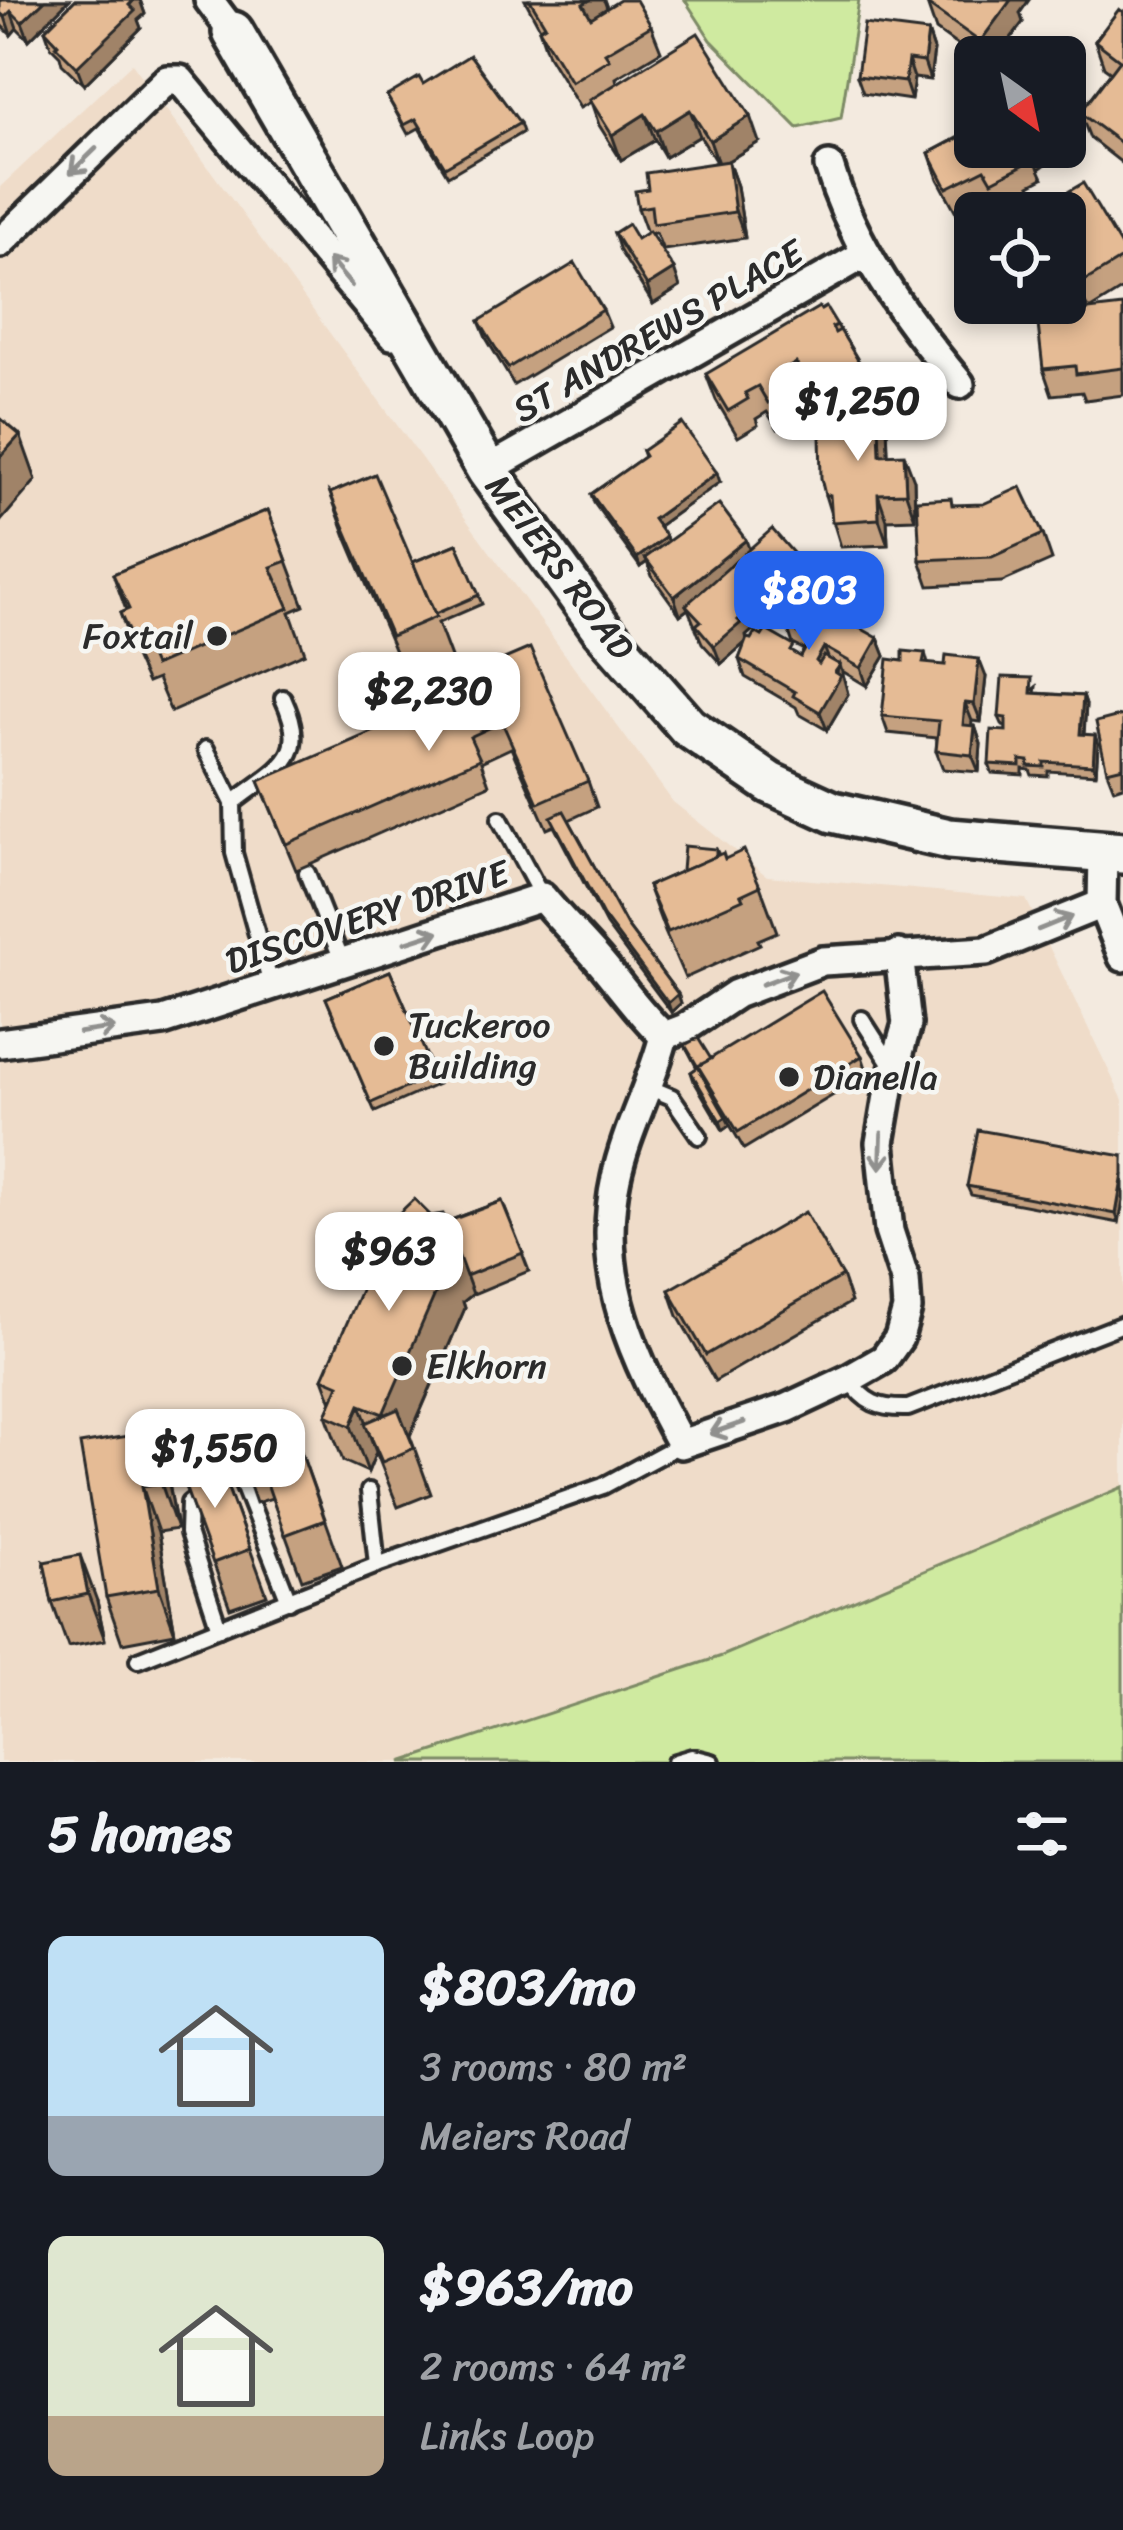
<!DOCTYPE html>
<html lang="en">
<head>
<meta charset="utf-8">
<style>
  :root { --surface:#171b24; --page:#242831; --text:#f1f3f6; --muted:#9ea1a6; --accent:#2563eb }
  body { margin:0; font-family:Sriracha,sans-serif; background:var(--page); color:var(--text); height:100vh; display:flex; flex-direction:column; font-size:45px; white-space:nowrap }
  * { box-sizing:border-box; margin:0 }
  p { font-size:39px; color:var(--muted) }
  .icon { flex:none; width:66px; height:66px; fill:none; stroke:currentColor; stroke-width:2; stroke-linecap:round; stroke-linejoin:round }
  .map { position:relative; height:1762px; overflow:hidden }
  .drawer { display:flex; flex-direction:column; background:var(--surface); flex:1 }
  .drawer>* { flex:none }
  .needle { width:78px; rotate:147deg }
  .fabs { position:absolute; left:954px; top:36px; display:grid; gap:24px }
  .fabs a { display:grid; place-items:center; width:132px; height:132px; border-radius:18px; background:var(--surface); box-shadow:0 6px 18px #0003; font-size:60px }
  .price { position:absolute; translate:-50% -102px; padding:0 27px; border-radius:24px; background:#fff; color:#222; font-size:39px; line-height:78px; filter:drop-shadow(0 3px 6px #0008) }
  .price::after { content:''; position:absolute; left:50%; top:72px; width:36px; height:27px; margin-left:-18px; background:inherit; clip-path:polygon(0 0,100% 0,50% 100%) }
  .price.active { background:var(--accent); color:#fff }
  ul { padding:0; list-style:none }
  li { display:flex; align-items:center; gap:36px; height:300px; padding:0 48px }
  li span { display:grid; place-items:center; flex:none; width:336px; height:240px; border-radius:18px; color:#555 }
  li>.icon { margin-inline-start:auto }
  span .icon { width:144px; height:144px; fill:#fffc; stroke-width:1 }
  li b { font-size:51px }
  h2 { display:flex; justify-content:space-between; align-items:center; height:144px; padding:0 48px; font-size:51px }
  .map>svg:first-child { display:block }
</style>
</head>
<body>
<div class="map">
<svg width="1123" height="1762" viewBox="0 0 1123 1762">
  <rect width="100%" height="100%" fill="#f3eadf"/>
  <filter id="ink" filterUnits="userSpaceOnUse"><feTurbulence type="fractalNoise" baseFrequency=".00833" numOctaves="2"/><feDisplacementMap in="SourceGraphic" scale="24" xChannelSelector="R" yChannelSelector="G"/><feConvolveMatrix kernelMatrix="1 2 1 2 8 2 1 2 1" color-interpolation-filters="sRGB"/></filter>
  <g filter="url(#ink)">
    <path fill="#efdcc9" d="M132,63l541,739 94,74 259,23 97,201v387l-401,169 -321,106h-401v-1575z"/>
    <g fill="#cfeaa0" stroke="#7d8a66" stroke-width="3">
      <path d="M685,0h174l-18,118 -43,10 -87,-88z"/>
      <path d="M1123,1487v275h-722l321,-106z"/>
    </g>
    <g fill="none" stroke-linecap="round" stroke-linejoin="round">
      <g stroke="#2b2b2b" stroke-width="22">
        <g id="lane">
          <path d="M206,749l27,54"/>
          <path d="M500,819l42,78"/>
          <path d="M307,873l36,90"/>
          <path d="M272,988l-38,-135 -1,-50c45,-36 79,-43 50,-105"/>
          <path d="M862,1019l30,47"/>
          <path d="M648,1087l24,10 27,39"/>
          <path d="M849,1379c15,24 30,30 59,29l215,-84"/>
          <path d="M239,1474l50,127"/>
          <path d="M369,1491l8,74"/>
          <path d="M219,1628l-31,-95 1,-30 30,-23 41,-14"/>
          <path d="M138,1660l239,-95 226,-79 78,-42"/>
          <path d="M675,1762l17,-5 20,5"/>
        </g>
      </g>
      <g stroke="#2b2b2b" stroke-width="36">
        <g id="street">
          <path d="M209,0l24,32"/>
          <path d="M829,166c25,83 76,152 131,218"/>
          <path d="M0,243l167,-163h13l212,255"/>
          <path d="M487,470l378,-216"/>
          <path d="M1103,854l-1,50 21,53"/>
          <path d="M664,1036c-12,48 -38,94 -48,142 -22,100 19,181 65,266l106,-36 62,-29 35,-20 15,-21 8,-29 -2,-29 -16,-49 -9,-88 10,-59 17,-60 -8,-70"/>
          <path d="M664,1036l21,-8 51,-34 87,-33 163,-10 116,-47"/>
          <path d="M0,1043l163,-22 379,-124c20,25 45,48 65,73 19,23 35,46 57,66"/>
        </g>
      </g>
      <g stroke="#2b2b2b" stroke-width="48">
        <path id="secondary" d="M233,32l254,438 115,159 86,98 82,56 63,29 116,27 174,14"/>
      </g>
      <use href="#lane" stroke="#f6f6f2" stroke-width="14"/>
      <use href="#street" stroke="#f6f6f2" stroke-width="27"/>
      <use href="#secondary" stroke="#f6f6f2" stroke-width="39"/>
    </g>
    <g fill="#c5a180" stroke="#2b2b2b" stroke-width="3" fill-rule="evenodd">
      <path d="M0,0h69l-40,40 -12,-12 -6,7 -11,-11z"/>
      <path d="M75,0h65l5,14 -7,6 3,8 -57,57 -22,-21 -2,-8 -9,-9 -6,-17z"/>
      <path d="M525,0h79l3,8 44,18 10,25 -45,27 1,5 142,59 -31,19 9,25 8,52 -82,12 -7,-17h-5l29,54 -27,17 -33,-53 -6,-18 23,6 10,-6 -9,-25 10,-19 68,-27 -16,-26 -35,21 -10,-17 -34,20 -22,-35 -8,-23 -11,6 -32,-53 -9,-26 1,-1z"/>
      <path d="M927,4l93,9 3,9 -26,35 -22,1 -39,-28z"/>
      <path d="M1123,12v152l-33,-26 -10,-25 31,-41 -7,-5 -9,-26z"/>
      <path d="M928,32l6,18 -4,30 -16,-2 -3,22 -48,-7 -6,-17z"/>
      <path d="M423,84l97,39 3,9 -75,44 -29,-48 -11,6 -21,-38z"/>
      <path d="M961,120l14,27h75l4,11 -15,11 4,9 -13,7 2,5 -31,17 -7,-13 -37,20 -19,-35 -9,-26 37,-20z"/>
      <path d="M1065,213l58,37v39l-34,21 -21,-36 -3,2z"/>
      <path d="M1123,306v89l-38,5 -3,-8 -30,3 -9,-26z"/>
      <path d="M603,310l7,17 -96,58 -28,-47 -7,-17z"/>
      <path d="M837,325l28,47 10,26 -2,1 14,26 1,30 26,25 1,39 -28,1 1,25 -47,2 -16,-52 3,-70 -22,-37 -14,9 7,19 -21,13 -11,-17 -11,7 2,6 -20,12 -22,-37 -10,-26zM843,417v7l-13,1z"/>
      <path d="M642,451l78,31 -62,44 10,16 81,7 53,14 7,17 -63,56 1,3 54,18 4,-7 -12,-6 -6,-18 91,12 7,18 -18,30 -25,-15 6,23 -21,36 -28,-16 -3,-7 -51,-30 -6,-18 7,-17 -25,22 -19,-21 -14,-34 -8,6 -28,-39 -5,-14 -7,5 -46,-64 -3,-9 53,-37z"/>
      <path d="M330,493l83,69 44,-18 25,60 -44,19 15,40 -45,19 -61,-143z"/>
      <path d="M954,505l89,29 9,26 -50,22 -73,4 -9,-26z"/>
      <path d="M268,510l36,96 -14,6 15,41 -134,59 -14,-33 -10,4 -11,-24 -16,-46 6,-3 -13,-36z"/>
      <path d="M925,653l3,11 58,13 -5,45 -9,-1 -1,5h4l6,18 -2,28 -36,-3 -7,-18 1,-13 -49,-5 -6,-17 21,-55z"/>
      <path d="M481,669l107,112 9,26 -28,13 58,106 51,68 3,9 -10,9 -65,-87 -52,-99 -7,3 -36,-81 -30,14 8,23 -193,85 -37,-89 208,-58 29,-14z"/>
      <path d="M1036,687l-1,6 48,3 3,9 -2,30 14,9 -2,30 -48,-3v5l-16,-1 -2,-5 -7,-1v6l-31,-2 -3,-9 17,-33v-4l-3,-1 -4,-9z"/>
      <path d="M1123,715v71l-9,3 -7,-18z"/>
      <path d="M716,849l3,6 41,31 17,46 -19,8 2,4 -75,34 -20,-46 -17,-46 34,-15z"/>
      <path d="M390,971l48,113 -63,28 -49,-114z"/>
      <path d="M685,1045l26,14 151,-3 6,18 -124,75 -14,-24 -7,5 -29,-49 -3,-9 6,-4z"/>
      <path d="M1123,1156l-4,67 -148,-28 -4,-9z"/>
      <path d="M502,1201l27,70 -56,23 -10,8 2,6 -55,128 21,58 -33,13 -22,-55 -8,20 -25,-11 -17,-46 6,-13 -9,-24 78,-136 -8,-23 38,-3 15,6z"/>
      <path d="M842,1276l9,26 -136,79 -37,-65 -9,-26z"/>
      <path d="M289,1418l53,148 -40,14 -30,-82 -16,5 -23,-66z"/>
      <path d="M152,1432l16,46 9,51 -19,3 17,101 -53,10 -16,-46z"/>
      <path d="M220,1467l47,128 -37,13 -51,-138 30,1z"/>
      <path d="M44,1562l53,39 8,39 -37,7 -16,-45z"/>
    </g>
    <g fill="#a08368" stroke="#2b2b2b" stroke-width="3">
      <path d="M45,0h24l-40,40 -7,-18z"/>
      <path d="M134,0h6l5,14 -7,6 3,8 -57,57 -7,-18z"/>
      <path d="M590,0h14l7,19 -19,11 -9,-26z"/>
      <path d="M1010,0h19l-9,13 3,9 -26,35h-12l-5,-15z"/>
      <path d="M11,11l6,17 -6,7 -6,-18z"/>
      <path d="M928,32l6,18 -4,30 -6,-18z"/>
      <path d="M908,60l6,18 -3,22 -6,-18z"/>
      <path d="M690,110l10,26 -35,21 -9,-26z"/>
      <path d="M645,114l10,26 -34,20 -9,-25z"/>
      <path d="M750,116l9,26 -31,19 9,25 8,52 -35,-97z"/>
      <path d="M1030,147h20l4,11 -15,11z"/>
      <path d="M674,269l6,18 -27,17 -6,-18z"/>
      <path d="M878,399l9,26 2,56 -9,-26z"/>
      <path d="M20,435l16,45 -36,42v-65z"/>
      <path d="M904,454l10,26 1,39 -9,-26z"/>
      <path d="M717,473l3,9 -64,46 -3,-9z"/>
      <path d="M878,494l9,26 1,25 -9,-26z"/>
      <path d="M666,537l3,9 -29,21 -3,-9z"/>
      <path d="M746,540l6,17 -66,48 2,4 -8,6 -6,-18z"/>
      <path d="M802,563l7,17 -63,56 1,5 -26,23 -7,-18 24,-26z"/>
      <path d="M878,638l7,18 -18,30 -6,-18z"/>
      <path d="M824,647l7,18 -9,14 -6,-18z"/>
      <path d="M979,659l7,18 -5,45 -7,-18z"/>
      <path d="M840,665l8,29 -21,36 -7,-18z"/>
      <path d="M1083,696l3,9 -3,38 -3,-9z"/>
      <path d="M965,703l7,18 -3,22 -6,-18z"/>
      <path d="M975,726l6,18 -2,28 -7,-17z"/>
      <path d="M1095,735l3,9 -2,30 -3,-9z"/>
      <path d="M678,994l3,9 -10,9 -3,-9z"/>
      <path d="M726,1117l4,8 -7,5 -3,-9z"/>
      <path d="M1123,1174v27l-4,22 -3,-9z"/>
      <path d="M456,1248l17,46 -10,8 2,6 -63,145 -19,-39 60,-154z"/>
      <path d="M360,1405l17,45 -12,-27 11,29 -8,20 -17,-46z"/>
      <path d="M152,1432l16,46 9,51 -16,-46z"/>
      <path d="M142,1486l16,46 17,101 -16,-45z"/>
      <path d="M80,1555l17,46 8,39 -17,-46z"/>
    </g>
    <g fill="#e5bb95" stroke="#2b2b2b" stroke-width="3">
      <path d="M0,0h45l-23,22 -11,-11 -6,6 -5,-4z"/>
      <path d="M75,0h59l-5,5 6,6 -58,56 -21,-21 2,-2 -13,-14z"/>
      <path d="M530,0h60l-7,4 8,14 29,-18h16l15,26 -46,27 4,6 -38,23 -32,-53 6,-4z"/>
      <path d="M930,0h81l-31,42 -53,-38z"/>
      <path d="M1119,9l4,3v133l-43,-32 40,-53 -25,-19z"/>
      <path d="M864,24l64,8 -4,30 -16,-2 -3,22 -48,-6z"/>
      <path d="M698,33l52,83 -40,25 -20,-31 -34,21 -11,-17 -33,21 -22,-35z"/>
      <path d="M470,55l50,68 -75,44 -29,-48 -12,6 -17,-29 32,-19 4,7z"/>
      <path d="M975,114v33h55l3,5 -13,7 3,6 -31,16 -7,-12 -38,19 -18,-35 39,-20 -7,-13z"/>
      <path d="M728,161l7,51 -82,12 -2,-18 -13,2 -3,-17 13,-2 -2,-16z"/>
      <path d="M1083,183l40,67v8l-43,26 -15,-25v-46h-33z"/>
      <path d="M628,224l9,15 12,-8 25,38 -27,17 -33,-53z"/>
      <path d="M575,263l28,47 -95,58 -29,-47z"/>
      <path d="M1123,306v62l-47,6 -1,-8 -32,3 -6,-53z"/>
      <path d="M819,307l2,3 5,-3 11,18 -5,2 3,6 5,-3 25,42 -46,28 -23,-37 -17,10 11,18 -22,12 -10,-17 -13,7 3,6 -20,12 -22,-37z"/>
      <path d="M878,399l2,56 24,-1 2,39 -28,1 1,25 -47,3 -2,-27h-5l-4,-17 -1,-44h6v-9l17,-1v-24z"/>
      <path d="M0,418l20,17 -20,22z"/>
      <path d="M682,423l35,50 -64,46 13,18 -29,21 -46,-64 54,-38 -3,-5z"/>
      <path d="M375,474l61,143 -45,19 -61,-143z"/>
      <path d="M1021,487l22,47 -51,23 -72,3 -3,-60 34,-2 1,7 31,-1z"/>
      <path d="M719,504l27,36 -72,57 -29,-39z"/>
      <path d="M268,510l19,51 -16,6 18,41 -135,58 -14,-32 -9,3 -11,-24 9,-4 -16,-35z"/>
      <path d="M772,529l30,34 -64,57 3,3 -27,23 -18,-21 5,-4 -15,-16z"/>
      <path d="M457,544l22,51 -44,19 -22,-52z"/>
      <path d="M804,596l74,42 -17,30 -37,-21 -8,14 3,3 5,-8 16,9 -5,7 6,4 -21,36 -27,-16 2,-4 -56,-33 8,-21 4,1 4,-7 7,4 4,-6 28,16 -3,5 10,6 9,-17 -23,-14z"/>
      <path d="M530,648l58,133 -50,22 -36,-81 -32,15 10,22 -194,85 -27,-63 196,-85 12,27 31,-14 -17,-40z"/>
      <path d="M903,651l22,2 -2,10 22,2 1,-10 33,4 -5,45 -9,-1 -2,22 12,1 -3,29 -36,-4 3,-30 -57,-5 6,-57 15,2z"/>
      <path d="M1002,677l30,1 -1,15 52,3 -3,38 15,1 -2,30 -49,-3v5l-16,-1 1,-5 -9,-1v6l-31,-2 2,-34 15,1v-13l-7,-1z"/>
      <path d="M1123,715v52l-16,4 -11,-49z"/>
      <path d="M564,811l63,115 51,68 -10,9 -65,-87 -52,-99z"/>
      <path d="M684,846l32,3v7l-34,15z"/>
      <path d="M744,850l16,36 -19,9 2,4 -75,33 -20,-46 75,-33 2,6z"/>
      <path d="M390,971l45,104 -64,28 -45,-105z"/>
      <path d="M822,991l40,65 -124,76 -40,-66z"/>
      <path d="M698,1038l13,21 -13,7 4,9 24,42 -6,4 -29,-49 7,-5 -13,-22z"/>
      <path d="M978,1130l145,26v18l-7,40 -149,-28z"/>
      <path d="M414,1199l17,17 12,-2 13,34 -13,12 6,2 -66,152 -23,-9 -9,21 -25,-11 13,-30 -16,-7 62,-143 23,10 2,-8 -17,-18z"/>
      <path d="M502,1201l21,52 -57,23 -20,-54z"/>
      <path d="M805,1212l37,64 -136,79 -37,-65z"/>
      <path d="M398,1409l16,39 -32,14 -17,-39z"/>
      <path d="M289,1418l36,102 -40,15 -29,-83 -16,6 -7,-21z"/>
      <path d="M152,1432l9,51 -19,3 17,102 -53,9 -26,-153z"/>
      <path d="M205,1461l4,10 11,-4 30,82 -37,14 -34,-93z"/>
      <path d="M80,1555l8,39 -36,8 -8,-40z"/>
    </g>
    <defs><path id="oneway-shaft" d="M-6 0H5M1.5-3L5.5 0L1.5 3" fill="none" stroke-width="1.6" stroke-linecap="round" stroke-linejoin="round" transform="scale(3)"/></defs>
    <g stroke="#90908e">
      <use href="#oneway-shaft" transform="translate(83 161) rotate(136)"/>
      <use href="#oneway-shaft" transform="translate(340 272) rotate(-130)"/>
      <use href="#oneway-shaft" transform="translate(1055 923) rotate(-22)"/>
      <use href="#oneway-shaft" transform="translate(422 937) rotate(-18)"/>
      <use href="#oneway-shaft" transform="translate(779 978) rotate(-20)"/>
      <use href="#oneway-shaft" transform="translate(97 1030) rotate(-8)"/>
      <use href="#oneway-shaft" transform="translate(881 1151) rotate(92)"/>
      <use href="#oneway-shaft" transform="translate(727 1428) rotate(161)"/>
    </g>
  </g>
  <g fill="#2b2b2b" stroke="#f6f6f2" stroke-width="4.5">
    <circle cx="217" cy="636" r="12"/>
    <circle cx="384" cy="1046" r="12"/>
    <circle cx="789" cy="1077" r="12"/>
    <circle cx="402" cy="1366" r="12"/>
  </g>
  <g text-anchor="middle" dominant-baseline="central" stroke-width="9" stroke-linejoin="round" paint-order="stroke">
    <g font-size="36" fill="#2b2b2b" stroke="#f6f6f2">
      <text transform="translate(658 331) rotate(-30)">ST ANDREWS PLACE</text>
      <text transform="translate(560 567) rotate(53)">MEIERS ROAD</text>
      <text transform="translate(367 917) rotate(-18)">DISCOVERY DRIVE</text>
    </g>
    <g font-size="36" fill="#2b2b2b" stroke="#f6f6f2" text-anchor="start">
      <text x="193" y="636" text-anchor="end">Foxtail</text>
      <text x="408" y="1025">Tuckeroo<tspan x="408" dy="41">Building</tspan></text>
      <text x="813" y="1077">Dianella</text>
      <text x="426" y="1366">Elkhorn</text>
    </g>
  </g>
</svg>
<div class="fabs">
<a><svg class="needle" viewBox="-14 -14 28 28"><path d="M0-13l5 13h-10z" fill="#e53935"/><path d="M0 13l5-13h-10z" fill="#9ea1a6"/></svg></a>
<a><svg class="icon" aria-label="locate" viewBox="0 0 24 24"><circle cx="12" cy="12" r="6"/><path d="M12 2v4M12 18v4M2 12h4M18 12h4"/></svg></a>
</div>
<b class="price" style="left:858px;top:464px">$1,250</b>
<b class="price active" style="left:809px;top:653px">$803</b>
<b class="price" style="left:429px;top:754px">$2,230</b>
<b class="price" style="left:389px;top:1314px">$963</b>
<b class="price" style="left:215px;top:1511px">$1,550</b>
</div>
<section class="drawer">
<h2>5 homes<svg class="icon" aria-label="filters" viewBox="0 0 24 24"><path d="M4 7h16M4 17h16"/><circle cx="9" cy="7" r="2"/><circle cx="15" cy="17" r="2"/></svg></h2>
<ul>
<li><span style="background:linear-gradient(#bfe0f5 75%,#9aa5b1 0)"><svg class="icon" aria-label="home" viewBox="0 0 24 24"><path d="M3 11l9-7 9 7M6 9v11h12V9"/></svg></span><div><b>$803/mo</b><p>3 rooms · 80 m²</p><p>Meiers Road</p></div></li>
<li><span style="background:linear-gradient(#dfe7d0 75%,#b9a48a 0)"><svg class="icon" aria-label="home" viewBox="0 0 24 24"><path d="M3 11l9-7 9 7M6 9v11h12V9"/></svg></span><div><b>$963/mo</b><p>2 rooms · 64 m²</p><p>Links Loop</p></div></li>
</ul>
</section>
</body>
</html>
